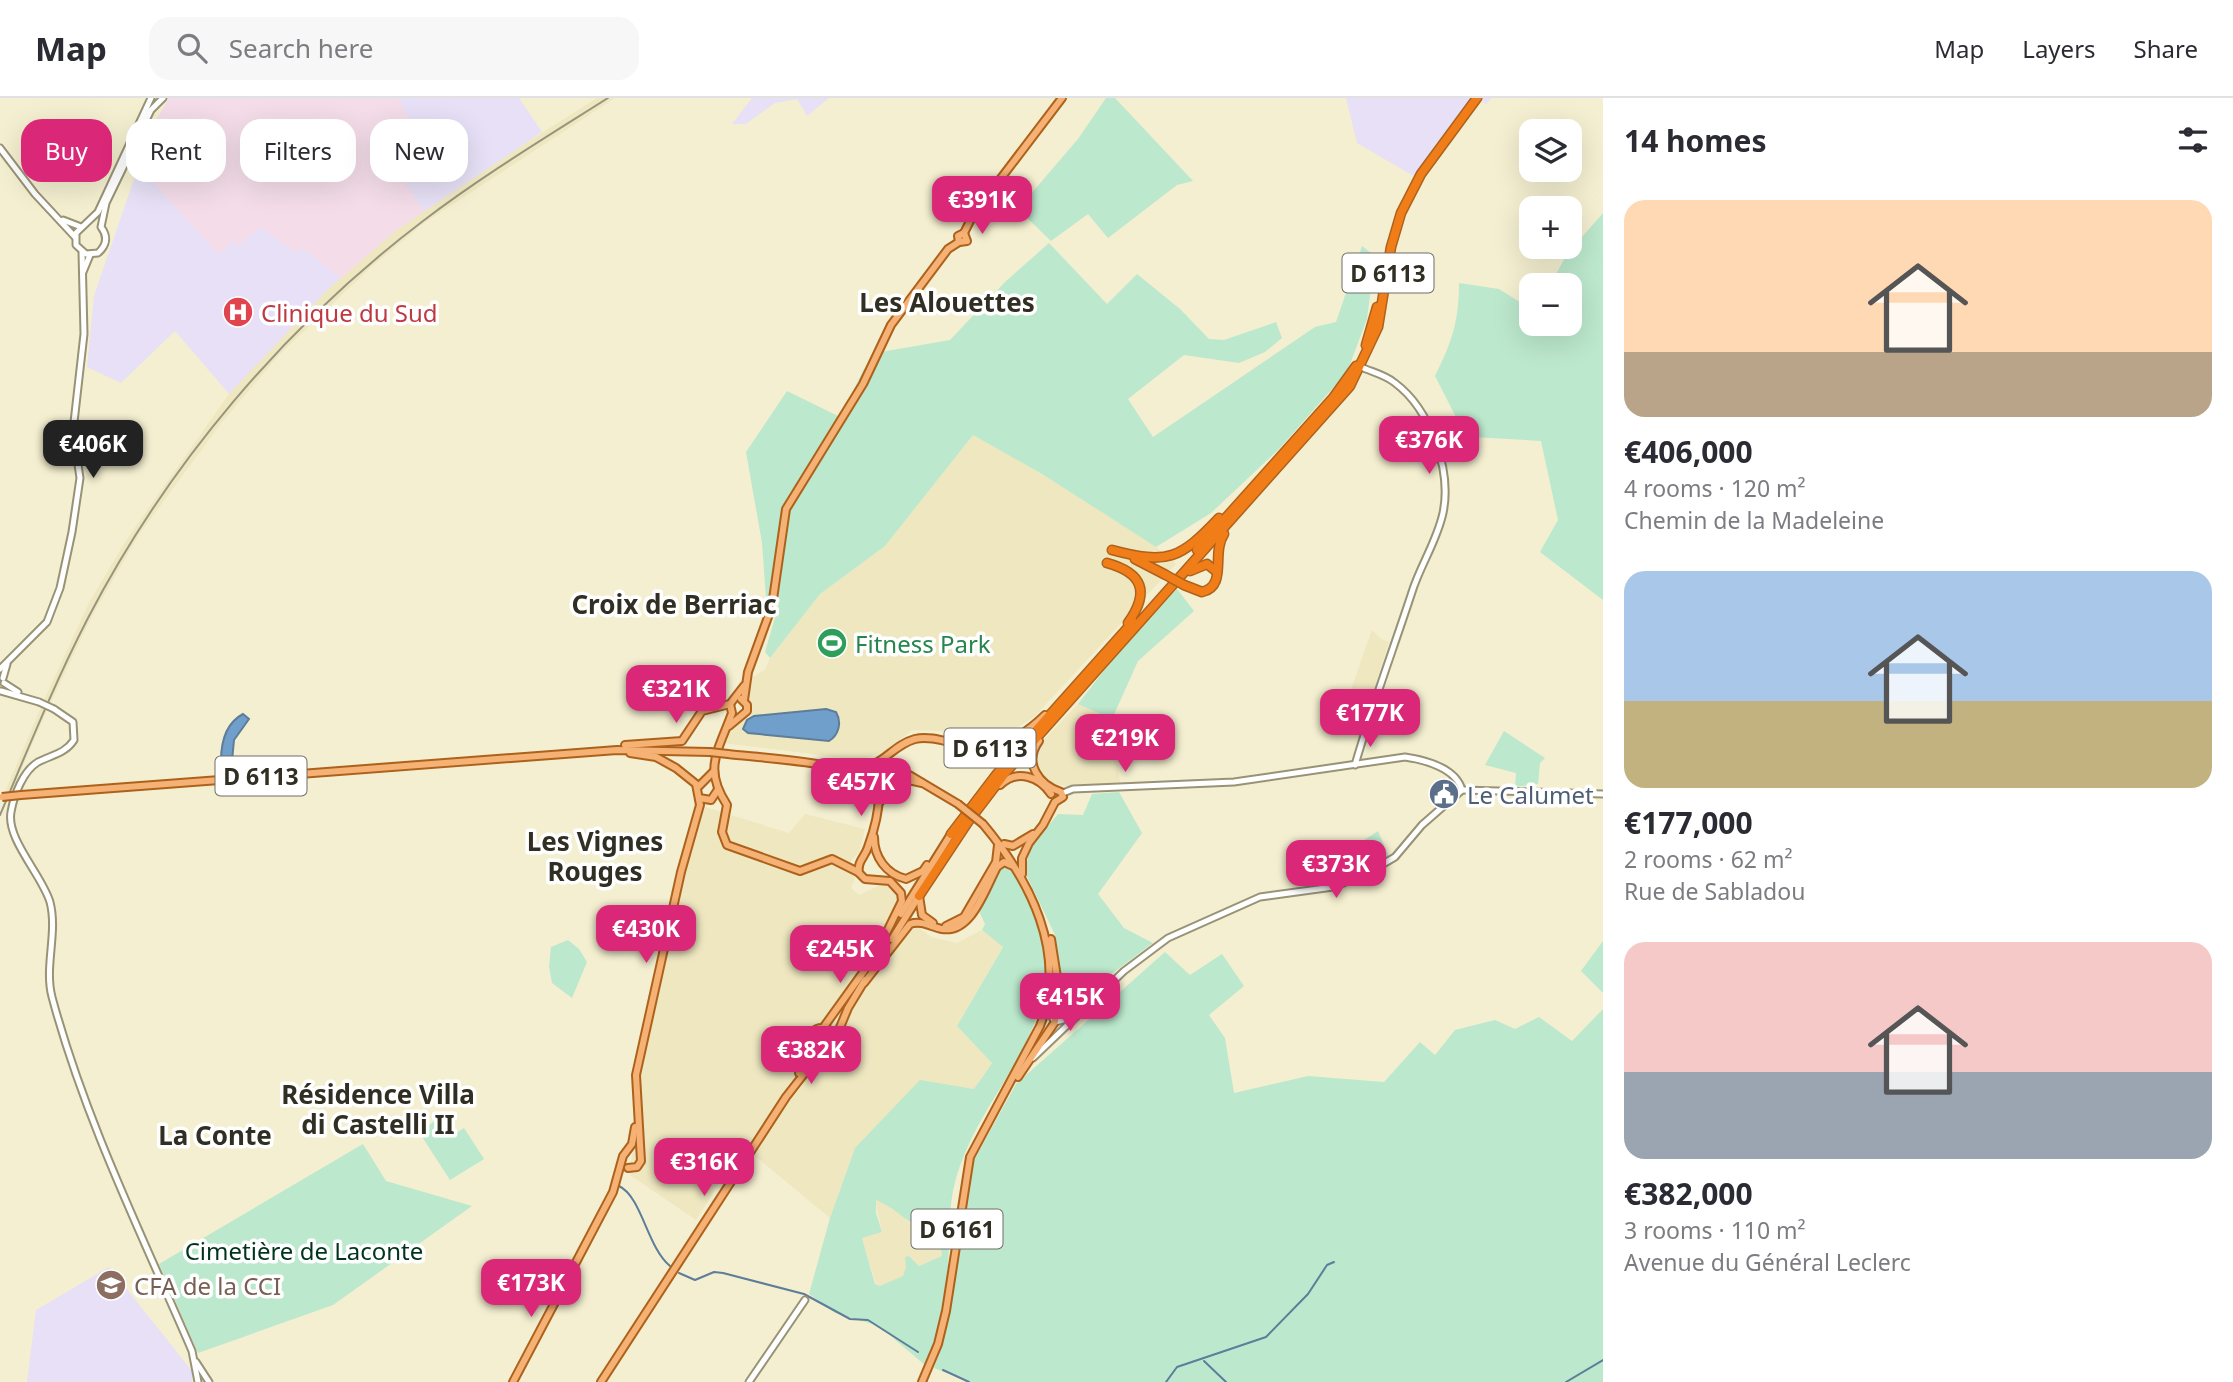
<!DOCTYPE html>
<html lang="en">
<head>
<meta charset="utf-8">
<style>
  :root { --surface:#fff; --page:#f7f7f7; --text:#2b2b33; --muted:#7c7c81; --line:#e1e1e2; --accent:#db2777 }
  body { margin:0; font-family:"Noto Sans",sans-serif; background:var(--page); color:var(--text); height:100vh; display:flex; flex-direction:column; font-size:26px; white-space:nowrap }
  * { box-sizing:border-box; margin:0 }
  p { font-size:23px; color:var(--muted) }
  .icon { flex:none; width:38px; height:38px; fill:none; stroke:currentColor; stroke-width:2; stroke-linecap:round; stroke-linejoin:round }
  .map { position:relative; flex:1; overflow:hidden }
  .drawer { display:flex; flex-direction:column; background:var(--surface); width:630px }
  .drawer>* { flex:none }
  .banner { position:absolute; left:21px; top:21px; width:665px; height:63px; display:flex; gap:14px }
  .buttons { position:absolute; left:1519px; top:21px; display:grid; gap:14px }
  .buttons a { display:grid; place-items:center; width:63px; height:63px; border-radius:14px; background:var(--surface); box-shadow:0 7px 28px #0002; font-size:35px }
  .price { position:absolute; translate:-50% -60px; padding:0 16px; border-radius:14px; background:var(--accent); color:#fff; font-size:23px; line-height:46px; filter:drop-shadow(0 2px 4px #0008) }
  .price::after { content:''; position:absolute; left:50%; top:42px; width:21px; height:16px; margin-left:-10px; background:inherit; clip-path:polygon(0 0,100% 0,50% 100%) }
  .price.active { background:#222; color:#fff }
  ul { padding:0; list-style:none }
  li { display:grid; align-content:center; gap:14px; height:371px; padding:0 21px }
  li span { display:grid; place-items:center; height:217px; border-radius:21px; color:#555 }
  li>.icon { margin-inline-start:auto }
  span .icon { width:126px; height:126px; fill:#fffc; stroke-width:1 }
  li b { font-size:30px }
  h2 { display:flex; justify-content:space-between; align-items:center; height:84px; padding:0 21px; font-size:30px }
  .pill { padding:0 24px; border-radius:21px; background:var(--surface); box-shadow:0 7px 28px #0002; font-size:24px; line-height:63px }
  .pill.active { background:var(--accent); color:#fff }
  header { display:flex; align-items:center; gap:42px; box-sizing:border-box; height:98px; padding:0 35px; background:var(--surface); border-bottom:2px solid var(--line) }
  header strong { font-size:33px }
  nav { display:flex; gap:38px; margin-inline-start:auto; font-size:24px }
  .search { width:490px; height:63px; background:var(--page); display:flex; align-items:center; gap:18px; box-sizing:border-box; padding:0 24px; border-radius:21px; color:var(--muted); font-size:26px }
  main { display:flex; flex:1; min-height:0 }
  .map>svg:first-child { display:block }
</style>
</head>
<body>
<header>
<strong>Map</strong>
<div class="search"><svg class="icon" aria-label="search" viewBox="0 0 24 24"><circle cx="10" cy="10" r="6"/><path d="M15 15l6 6"/></svg>Search here</div>
<nav><a>Map</a><a>Layers</a><a>Share</a></nav>
</header>
<main>
<div class="map">
<svg width="1603" height="1284" viewBox="0 0 1603 1284">
  <rect width="100%" height="100%" fill="#f4efd0"/>
  <g fill="#eee7c0">
    <path d="M597,0h18l-191,125 -55,46 -90,86 -57,67 -82,111 -48,83 -41,86 -7,-2 46,-99 37,-62 102,-145 43,-47 56,-58 67,-58 87,-60z"/>
    <path d="M973,337l69,39 114,73 20,17 -141,152 -26,17 -35,8 -32,-10 -30,-1 -27,21 -25,9 -137,-17 7,-15 20,-16 1,-10 -5,-4 2,-18 17,-10 5,-12 50,-64 65,-48z"/>
    <path d="M1372,532l9,9 8,3 -20,63 -21,-7z"/>
    <path d="M1078,606l34,15 8,64 -54,3 -16,-3 -14,-16 -1,-13 5,-10z"/>
    <path d="M41,609l6,3 -35,81 -7,1z"/>
    <path d="M705,709l84,26 16,-19 60,15 -6,23 -8,9 -1,10 5,7 -4,10 8,7 28,-13 10,9 2,11 -7,16 16,14 10,-5 13,10 26,6 25,-13 21,16 -46,80 35,36 -18,27 -119,59 -25,70 -87,-72 -47,74 -66,-45 12,-121 38,-172z"/>
    <path d="M875,1101l20,8 15,17 29,12 3,20 -23,10 -12,1 -4,9 -6,4 -17,6 -4,-2 -14,-46 20,-6z"/>
  </g>
  <g fill="#e7e0f6">
    <path d="M169,0h350l23,34 -147,99 -67,58 -99,105 -54,-63 -54,52 -34,-16 7,-71 40,-117 -1,-19z"/>
    <path d="M752,0h77l-22,18 -10,-17 -22,4 -29,21h-14z"/>
    <path d="M1346,0h146l-6,6 -5,-4 -59,81 -65,-38z"/>
    <path d="M109,1169l83,104v11h-165l9,-72z"/>
  </g>
  <path fill="#f4dde9" d="M169,0h229l12,22 -32,22 46,69 -29,20 -54,47 -40,-31 -5,6 -36,-26 -22,19 -5,-5 -15,13 -85,-94z"/>
  <g fill="#bce8cd" fill-rule="evenodd">
    <path d="M1106,0h9l78,83 -16,4 -69,53 -20,-24 -37,27 -33,-32 60,-70z"/>
    <path d="M1603,115v387l-63,-48 18,-32 -17,-79 -68,-4 -14,-14 -24,-47c17,-34 24,-55 24,-93l40,6 32,20v15h39v-39h-20l17,-31z"/>
    <path d="M1049,145l58,61 30,-30 43,35 29,30 15,1 52,-18 6,16 -17,14 -26,11 -55,-8 -56,44 25,38 162,-110 21,-5 26,-76 13,10 -8,63 -20,53 -68,77 -68,64 -55,34 -114,-73 -69,-39 -88,111 -65,48 -50,64 -5,-6 14,-48 -13,-6 -4,-55 -16,-91 41,-61 53,26 24,-48 17,-17 69,-12 55,-58z"/>
    <path d="M1177,491l17,22 -56,50 -26,58 -34,-15 39,-50z"/>
    <path d="M1504,633l41,27 -5,5 -2,21 -23,3 1,-14 -31,-8z"/>
    <path d="M1119,694l23,41 -44,61 26,34 29,15 -66,49 -18,-5 -8,-9 -6,-43 -30,-63 5,-24 28,-34 25,1 9,-21z"/>
    <path d="M1378,733l11,26 -59,24 -3,-17z"/>
    <path d="M1006,768c15,9 25,33 30,50 36,118 -53,165 -81,266 -7,26 -5,58 -7,85 -3,34 -11,66 -22,99l-47,-40 -44,-13 -26,-19 21,-76 25,-70 65,-68 54,9 18,-26 -35,-37 46,-79 -21,-17 3,-6 -7,-15 22,-38zM876,1102c23,9 37,30 63,36l3,20 -23,10 -10,-10 -4,1 1,10 -3,9 -23,10 -5,-2 -13,-46 20,-6 -6,-19z"/>
    <path d="M568,842l11,9 8,13 -15,36 -20,-15 -3,-16 2,-20z"/>
    <path d="M1603,843v52l-22,-22z"/>
    <path d="M1165,854l25,23 32,-21 22,32 -35,29 16,23 9,55 74,-17 76,6 36,-40 15,13 20,-25 40,-10 20,9 24,-12 33,24 31,-32v373h-632l-37,-14 11,-34 29,-174 42,-76z"/>
    <path d="M442,1018l11,19 11,-7 20,31 -34,21 -31,-48z"/>
    <path d="M363,1046l23,37 86,25 -139,99 -135,48 -39,-89z"/>
  </g>
  <g fill="#709fcb" stroke="#5d7d99" stroke-width="2">
    <path d="M826,611l10,3c6,10 3,23 -7,29l-81,-8 -5,-4 4,-9 7,-4z"/>
    <path d="M243,616l6,5 -15,21 -2,21h-11c0,-18 5,-38 22,-47z"/>
  </g>
  <g fill="none" stroke-linecap="round" stroke-linejoin="round">
    <g stroke="#5d7d99" stroke-width="2">
      <path d="M619,1088c23,11 28,61 51,80"/>
      <path d="M679,1175l16,7 19,-8 9,1 81,21 46,25 18,1 50,32"/>
      <path d="M1204,1263l22,21"/>
      <path d="M943,1272l26,12"/>
      <path d="M1166,1284l11,-15 89,-30 42,-43 19,-29 7,-3"/>
      <path d="M1566,1284l37,-22"/>
    </g>
    <g stroke="#989376" stroke-width="9">
      <g id="minor">
        <path d="M151,0l-53,114 -22,21v12l10,9 12,-1c9,-8 10,-17 3,-26l5,-24 45,-93 12,-12"/>
        <path d="M0,50l35,46 40,43"/>
        <path d="M63,122l18,7"/>
        <path d="M83,174l7,-17"/>
        <path d="M0,571l47,-47 13,-34 12,-56 8,-54 -7,-47 11,-97 -2,-82"/>
        <path d="M3,580l4,-14"/>
        <path d="M4,585l14,9"/>
        <path d="M1,593l38,11"/>
        <path d="M54,611l19,13 1,18c-9,14 -23,15 -36,22 -15,9 -24,33 -27,50 -5,27 31,63 39,90 8,31 -6,64 2,95 33,123 90,238 140,354l6,31"/>
        <path d="M1355,667c17,-59 38,-115 57,-173 8,-26 25,-51 31,-79 9,-43 -13,-104 -48,-130 -9,-8 -23,-11 -34,-16"/>
        <path d="M1462,692l141,4"/>
        <path d="M1063,695l10,-4 161,-7 171,-25c20,3 51,11 57,33"/>
        <path d="M1057,880l17,18"/>
        <path d="M1071,920l-16,4 -8,-13c15,-17 35,-8 53,-18"/>
        <path d="M1033,960l91,-87 44,-33 92,-41 73,-10 33,-13 29,-17 27,-32 40,-35"/>
        <path d="M196,1264l13,20"/>
        <path d="M749,1284l56,-82"/>
      </g>
    </g>
    <g stroke="#ad621c" stroke-width="10">
      <g id="major">
        <path d="M959,144l-1,-6 6,-3 9,-18 89,-117"/>
        <path d="M959,144l8,-1 -3,-8"/>
        <path d="M744,602l4,-28 24,-66 14,-97 77,-125 28,-59 57,-76 11,-7"/>
        <path d="M730,606l2,9c-14,39 -29,55 -5,92l-5,27 5,13 73,26 32,-12 26,13"/>
        <path d="M729,628l18,-15v-6l-6,-6"/>
        <path d="M625,647l57,-4 20,-30 28,-7 14,-18"/>
        <path d="M728,656c33,4 130,9 150,30 3,19 -3,44 -10,63 -3,10 -11,14 -9,26l6,6 25,2 11,12 1,8 -26,53"/>
        <path d="M884,662l74,44"/>
        <path d="M853,671c31,-1 37,-23 62,-30 12,-3 26,1 38,4 39,11 64,-1 92,-28"/>
        <path d="M1000,687c17,-16 39,-9 51,9"/>
        <path d="M697,690l16,-16"/>
        <path d="M21,697l596,-45 93,2"/>
        <path d="M699,700l12,2 6,-9"/>
        <path d="M880,704l14,-20 10,-3 18,4"/>
        <path d="M874,739c0,20 12,37 32,42l17,-8 4,-6"/>
        <path d="M1004,746l9,2 20,-12"/>
        <path d="M1022,776v-16l7,-15 14,-18 12,-23 8,-5 -2,-5c-22,-7 -38,-29 -22,-51"/>
        <path d="M919,798l3,19 11,8"/>
        <path d="M901,816l50,-80"/>
        <path d="M946,828l18,-9 32,-55 2,-17"/>
        <path d="M892,841l27,-43"/>
        <path d="M864,885l46,-59c12,-4 21,3 32,5 30,5 44,-42 55,-62l7,-5 9,4"/>
        <circle cx="822" cy="944" r="14"/>
        <path d="M823,930l54,-75"/>
        <path d="M836,939l12,-29 17,-28"/>
        <path d="M799,975l11,-24"/>
        <path d="M1018,979l37,-55 2,-45 -6,-38"/>
        <path d="M628,1070l9,-1 4,-6 -5,-86 45,-203 19,-67 -4,-21 -20,-16 -20,-11 -26,-4"/>
        <path d="M513,1284l100,-190 10,-36 9,-12 3,-17"/>
        <path d="M601,1284l185,-285 32,-41"/>
        <path d="M922,1284l16,-38 8,-33 24,-154 70,-131c28,-73 -10,-146 -57,-202"/>
      </g>
    </g>
    <g stroke="#ad621c" stroke-width="11">
      <g id="highway">
        <path d="M1366,247l11,-38"/>
        <path d="M1112,452c56,15 68,9 107,-32"/>
        <path d="M1197,452l136,-152 23,-32"/>
        <path d="M1135,461l29,15"/>
        <path d="M1107,465c36,10 43,29 21,60"/>
        <path d="M1190,473l17,-7 10,8"/>
        <path d="M1184,487l18,7c26,-6 9,-39 22,-58"/>
        <path d="M951,736l45,-59 137,-153"/>
        <path d="M919,798l49,-74 38,-50 344,-386 28,-59 13,-80 10,-34 20,-39 56,-76"/>
      </g>
    </g>
    <use href="#minor" stroke="#fff" stroke-width="5"/>
    <use href="#major" stroke="#f6b174" stroke-width="6"/>
    <use href="#highway" stroke="#f07d18" stroke-width="8"/>
    <path stroke="#98957f" stroke-width="2" d="M0,717c28,-66 55,-133 88,-197 80,-154 197,-292 335,-397 59,-45 122,-83 185,-123"/>
    <g stroke="#989376" stroke-width="9" stroke-linecap="butt">
      <path id="minor-bridge" d="M39,604l15,7"/>
    </g>
    <g stroke="#ad621c" stroke-width="10" stroke-linecap="butt">
      <g id="major-bridge">
        <path d="M710,654l18,2"/>
        <path d="M2,699l19,-2"/>
        <path d="M958,706l25,20"/>
      </g>
    </g>
    <g stroke="#ad621c" stroke-width="11" stroke-linecap="butt">
      <path id="highway-bridge" d="M1164,476l20,11"/>
    </g>
    <use href="#minor-bridge" stroke="#fff" stroke-width="5"/>
    <use href="#major-bridge" stroke="#f6b174" stroke-width="6"/>
    <use href="#highway-bridge" stroke="#f07d18" stroke-width="8"/>
  </g>
  <defs>
    <g id="hospital-disc" transform="scale(1.575)"><circle r="9.5" fill="#e0444e" stroke="#fff"/><path d="M-5-5h3v3.5h4V-5h3V5h-3V1.5h-4V5h-3Z" fill="#fff"/></g>
    <g id="stadium-disc" transform="scale(1.575)"><circle r="9.5" fill="#2e9e5b" stroke="#fff"/><path d="M0-5a6.5 5 0 1 0 0 10a6.5 5 0 1 0 0-10ZM-3.5-1.8h7v3.6h-7Z" fill="#fff"/></g>
    <g id="civic-disc" transform="scale(1.575)"><circle r="9.5" fill="#5c6f8a" stroke="#fff"/><path d="M-.6-6.5H3V-4.5H.6V-3L4-1V1h2V6H-6V1h2V-1L-.6-3ZM-1.2 2.5V6h2.4V2.5Z" fill="#fff"/></g>
    <g id="university-disc" transform="scale(1.575)"><circle r="9.5" fill="#8d6e63" stroke="#fff"/><path d="M0-5L7-2L0 1L-7-2ZM-4 1L0 2.5L4 1V4Q0 6-4 4Z" fill="#fff"/></g>
  </defs>
  <g fill-rule="evenodd">
    <use href="#hospital-disc" x="238" y="214"/>
    <use href="#stadium-disc" x="832" y="545"/>
    <use href="#civic-disc" x="1444" y="696"/>
    <use href="#university-disc" x="111" y="1187"/>
  </g>
  <g text-anchor="middle" dominant-baseline="central" stroke-width="7" stroke-linejoin="round" paint-order="stroke">
    <g fill="#fff" stroke="#6f6d65" stroke-width="2">
      <rect x="1342.5" y="155.5" width="91" height="39" rx="5"/>
      <rect x="944.5" y="630.5" width="91" height="39" rx="5"/>
      <rect x="215.5" y="658.5" width="91" height="39" rx="5"/>
      <rect x="911.5" y="1111.5" width="91" height="39" rx="5"/>
    </g>
    <g font-size="23" font-weight="bold" fill="#312f23">
      <text x="1388" y="175">D 6113</text>
      <text x="990" y="650">D 6113</text>
      <text x="261" y="678">D 6113</text>
      <text x="957" y="1131">D 6161</text>
    </g>
    <g font-size="24" fill="#be3a42" stroke="#fff" text-anchor="start">
      <text x="261" y="214">Clinique du Sud</text>
    </g>
    <g font-size="24" fill="#27864d" stroke="#fff" text-anchor="start">
      <text x="855" y="545">Fitness Park</text>
    </g>
    <g font-size="24" fill="#4e5e75" stroke="#fff" text-anchor="start">
      <text x="1467" y="696">Le Calumet</text>
    </g>
    <g font-size="24" fill="#00341d" stroke="#fff">
      <text x="304" y="1152">Cimetière de Laconte</text>
    </g>
    <g font-size="24" fill="#785e54" stroke="#fff" text-anchor="start">
      <text x="134" y="1187">CFA de la CCI</text>
    </g>
    <g font-size="26" font-weight="bold" fill="#312f23" stroke="#fff">
      <text x="947" y="204">Les Alouettes</text>
      <text x="674" y="506">Croix de Berriac</text>
      <text x="595" y="743">Les Vignes<tspan x="595" dy="30">Rouges</tspan></text>
      <text x="378" y="996">Résidence Villa<tspan x="378" dy="30">di Castelli II</tspan></text>
      <text x="215" y="1037">La Conte</text>
    </g>
  </g>
</svg>
<div class="buttons">
<a><svg class="icon" aria-label="layers" viewBox="0 0 24 24"><path d="M12 4l9 5-9 5-9-5zM3 14l9 5 9-5"/></svg></a>
<a>+</a>
<a>−</a>
</div>
<b class="price" style="left:982px;top:138px">€391K</b>
<b class="price" style="left:1429px;top:378px">€376K</b>
<b class="price active" style="left:93px;top:382px">€406K</b>
<b class="price" style="left:676px;top:627px">€321K</b>
<b class="price" style="left:1370px;top:651px">€177K</b>
<b class="price" style="left:1125px;top:676px">€219K</b>
<b class="price" style="left:861px;top:720px">€457K</b>
<b class="price" style="left:1336px;top:802px">€373K</b>
<b class="price" style="left:646px;top:867px">€430K</b>
<b class="price" style="left:840px;top:887px">€245K</b>
<b class="price" style="left:1070px;top:935px">€415K</b>
<b class="price" style="left:811px;top:988px">€382K</b>
<b class="price" style="left:704px;top:1100px">€316K</b>
<b class="price" style="left:531px;top:1221px">€173K</b>
<div class="banner">
<a class="pill active">Buy</a>
<a class="pill">Rent</a>
<a class="pill">Filters</a>
<a class="pill">New</a>
</div>
</div>
<section class="drawer">
<h2>14 homes<svg class="icon" aria-label="filters" viewBox="0 0 24 24"><path d="M4 7h16M4 17h16"/><circle cx="9" cy="7" r="2"/><circle cx="15" cy="17" r="2"/></svg></h2>
<ul>
<li><span style="background:linear-gradient(#ffd9b3 70%,#b9a48a 0)"><svg class="icon" aria-label="home" viewBox="0 0 24 24"><path d="M3 11l9-7 9 7M6 9v11h12V9"/></svg></span><div><b>€406,000</b><p>4 rooms · 120 m²</p><p>Chemin de la Madeleine</p></div></li>
<li><span style="background:linear-gradient(#a9c7e8 60%,#c2b280 0)"><svg class="icon" aria-label="home" viewBox="0 0 24 24"><path d="M3 11l9-7 9 7M6 9v11h12V9"/></svg></span><div><b>€177,000</b><p>2 rooms · 62 m²</p><p>Rue de Sabladou</p></div></li>
<li><span style="background:linear-gradient(#f6c9c9 60%,#9aa5b1 0)"><svg class="icon" aria-label="home" viewBox="0 0 24 24"><path d="M3 11l9-7 9 7M6 9v11h12V9"/></svg></span><div><b>€382,000</b><p>3 rooms · 110 m²</p><p>Avenue du Général Leclerc</p></div></li>
</ul>
</section>
</main>
</body>
</html>
